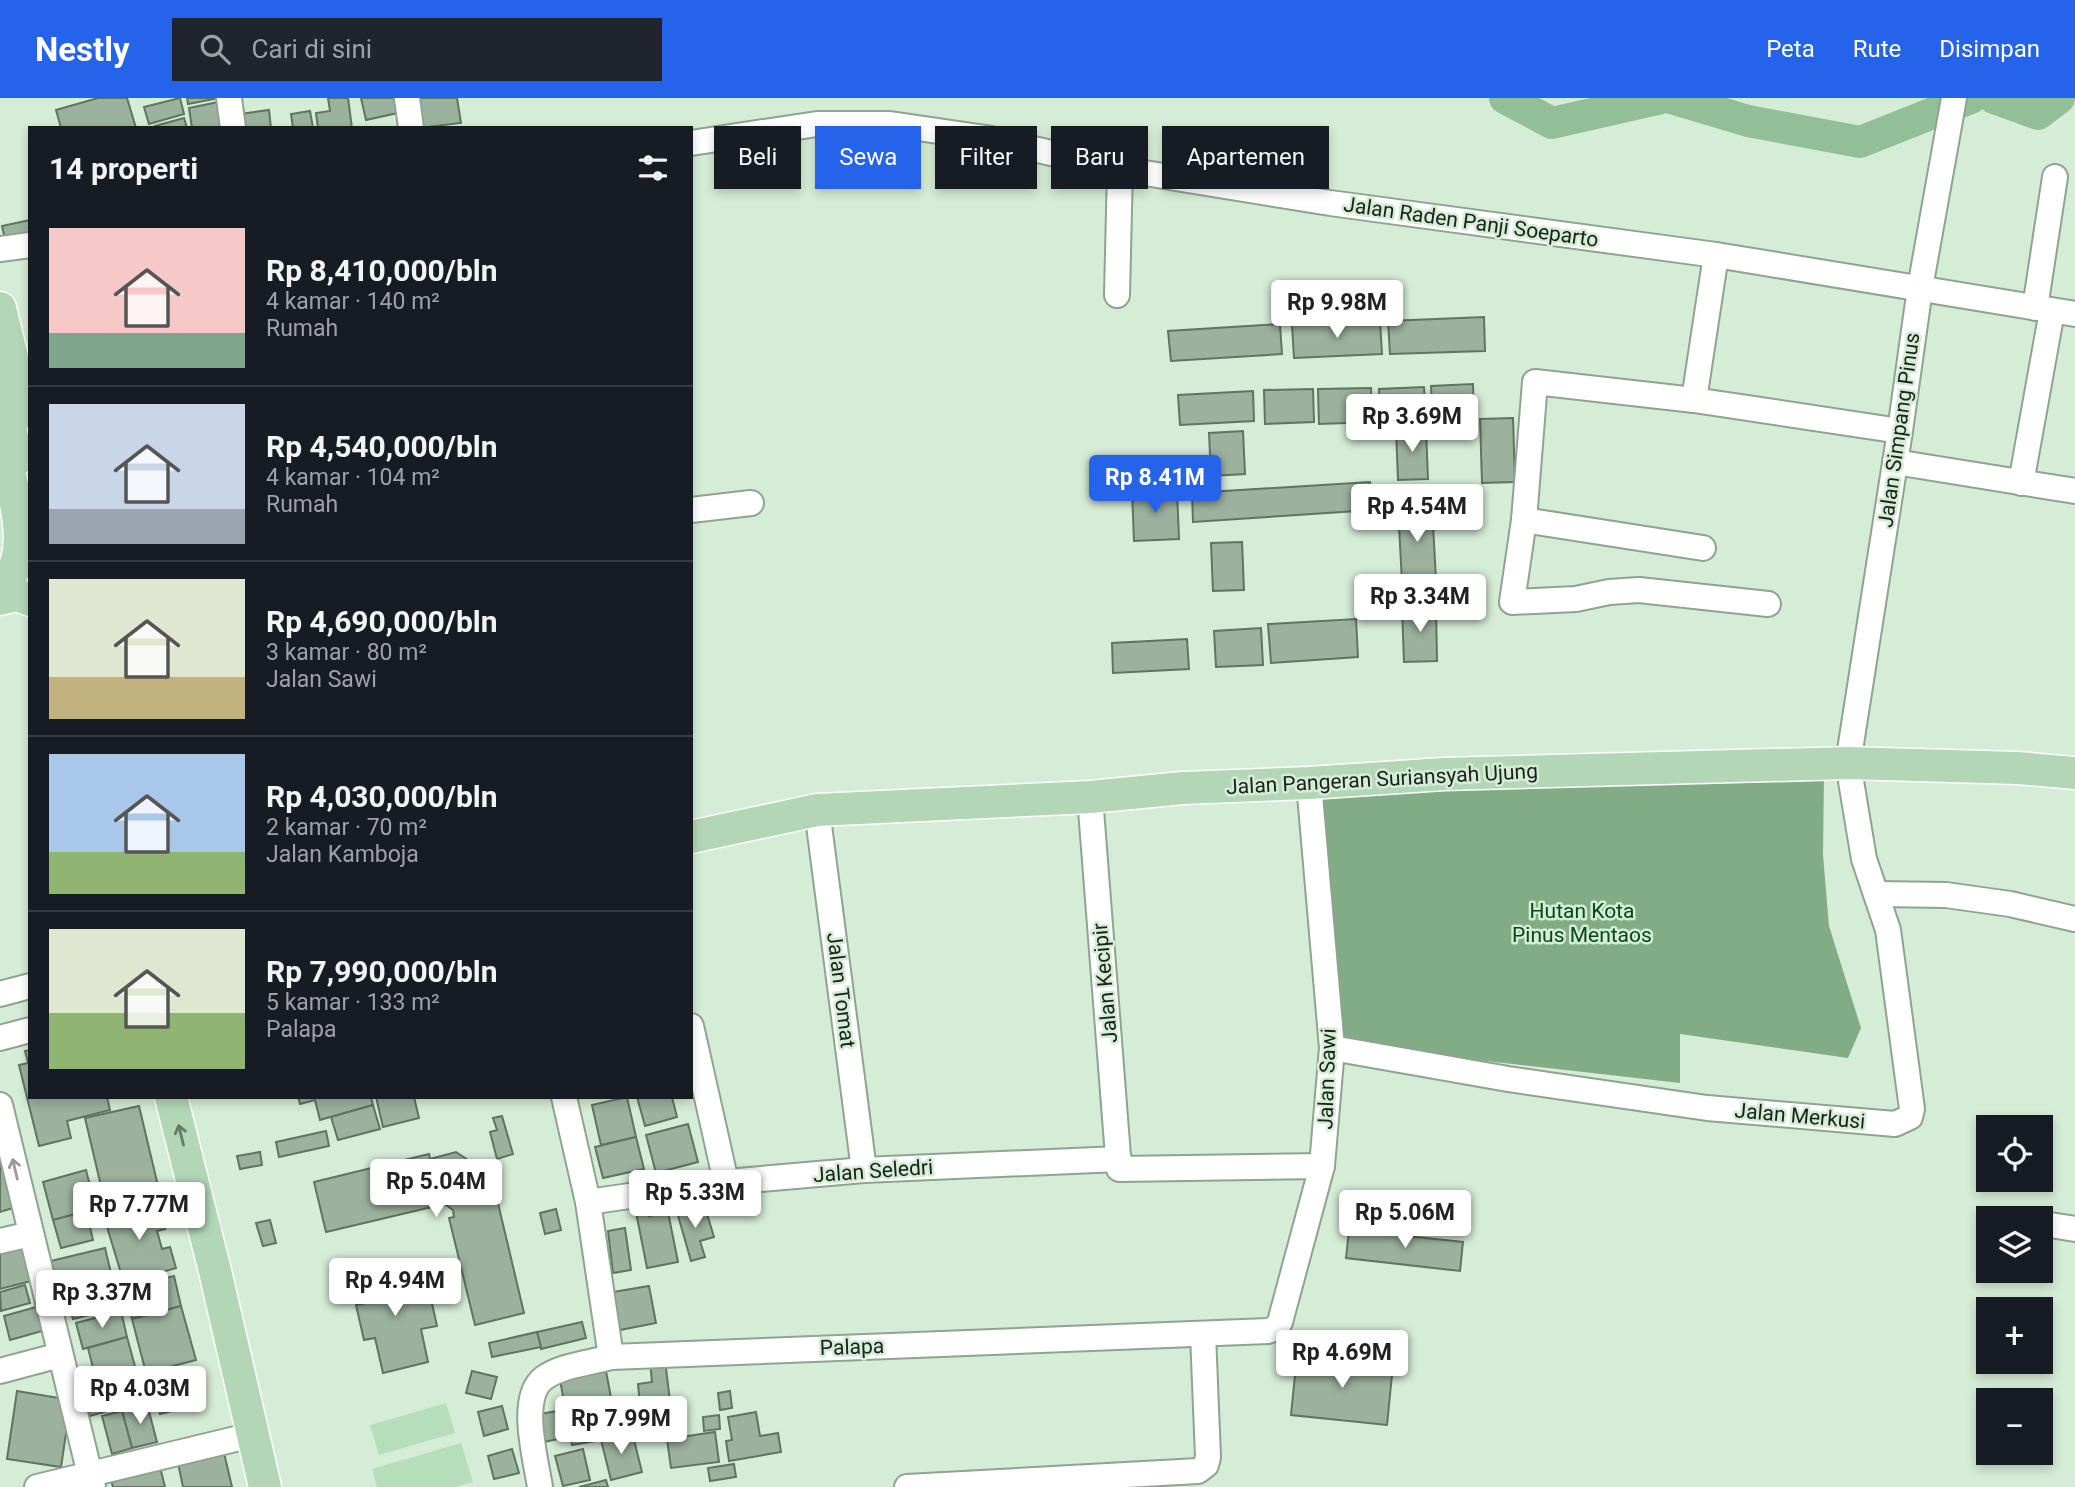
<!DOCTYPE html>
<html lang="id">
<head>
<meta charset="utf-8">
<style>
  :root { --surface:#171b24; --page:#20242c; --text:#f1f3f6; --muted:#9ea1a6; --line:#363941; --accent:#2563eb }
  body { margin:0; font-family:Roboto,sans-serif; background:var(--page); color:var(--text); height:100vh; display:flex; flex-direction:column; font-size:26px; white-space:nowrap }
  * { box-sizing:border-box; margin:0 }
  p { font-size:23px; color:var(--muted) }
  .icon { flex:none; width:38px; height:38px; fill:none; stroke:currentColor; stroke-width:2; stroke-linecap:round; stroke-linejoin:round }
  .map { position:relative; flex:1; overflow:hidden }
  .panel { position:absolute; left:28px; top:28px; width:665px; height:973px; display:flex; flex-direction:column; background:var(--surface); border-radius:0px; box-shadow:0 4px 10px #0003 }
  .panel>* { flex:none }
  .hud { position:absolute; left:714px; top:28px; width:665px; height:63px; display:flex; gap:14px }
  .buttons { position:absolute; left:1976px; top:1017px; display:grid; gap:14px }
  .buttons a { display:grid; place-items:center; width:77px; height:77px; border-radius:0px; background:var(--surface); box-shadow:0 4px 10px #0003; font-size:35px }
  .price { position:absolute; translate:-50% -60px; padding:0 16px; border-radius:7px; background:#fff; color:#222; font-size:23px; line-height:46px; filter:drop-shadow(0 2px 4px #0008) }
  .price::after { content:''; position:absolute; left:50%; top:42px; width:21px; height:16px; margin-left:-10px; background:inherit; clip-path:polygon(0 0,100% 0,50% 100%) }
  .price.selected { background:var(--accent); color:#fff }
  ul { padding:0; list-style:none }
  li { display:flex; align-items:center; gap:21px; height:175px; padding:0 21px }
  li+li { border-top:2px solid var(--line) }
  li span { display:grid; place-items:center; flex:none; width:196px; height:140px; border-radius:0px; color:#555 }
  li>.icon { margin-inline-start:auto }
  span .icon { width:84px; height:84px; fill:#fffc; stroke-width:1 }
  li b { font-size:30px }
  h2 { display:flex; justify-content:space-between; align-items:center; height:84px; padding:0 21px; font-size:30px }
  .chip { padding:0 24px; border-radius:0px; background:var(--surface); box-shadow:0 4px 10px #0003; font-size:24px; line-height:63px }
  .chip.selected { background:var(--accent); color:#fff }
  header { display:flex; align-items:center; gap:42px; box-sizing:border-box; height:98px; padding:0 35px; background:var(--accent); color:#fff }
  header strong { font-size:33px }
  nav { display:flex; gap:38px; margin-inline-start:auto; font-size:24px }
  .search { width:490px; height:63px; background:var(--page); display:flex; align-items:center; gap:18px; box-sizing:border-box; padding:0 24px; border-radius:0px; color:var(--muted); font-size:26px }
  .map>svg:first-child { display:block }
</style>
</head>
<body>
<header>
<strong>Nestly</strong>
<div class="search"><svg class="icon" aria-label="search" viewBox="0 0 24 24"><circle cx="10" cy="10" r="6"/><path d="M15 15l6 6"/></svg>Cari di sini</div>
<nav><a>Peta</a><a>Rute</a><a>Disimpan</a></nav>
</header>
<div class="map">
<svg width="2075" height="1389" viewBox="0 0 2075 1389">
  <rect width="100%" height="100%" fill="#d5ecd6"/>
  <g fill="#b7deba">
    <path d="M446,1305l9,30 -76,22 -9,-30z"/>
    <path d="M461,1345l12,39 -18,5h-78l-5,-18z"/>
  </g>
  <path fill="#81ac85" d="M1824,675l-1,82 6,71 32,102 -13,30 -168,-24v49l-345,-39 -21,-255z"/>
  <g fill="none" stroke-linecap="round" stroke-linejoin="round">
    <g stroke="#92bf97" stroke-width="32">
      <path d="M1505,0l47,25 110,-25"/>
      <path d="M1671,0l77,23 112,21 111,-44"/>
      <path d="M1994,0l44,16 21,-16"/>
    </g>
  </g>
  <g fill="#9cb29e" stroke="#607462" stroke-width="2">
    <path d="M98,0h29l9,30h-75l-5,-18z"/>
    <path d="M180,0l4,16 -35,10 -5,-17z"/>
    <path d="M187,0h32l-31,6z"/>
    <path d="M328,0h20l4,30h-34l-2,-15 14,-2z"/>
    <path d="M361,0h33l4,15 -32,7z"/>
    <path d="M415,0h42l4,25 -42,5z"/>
    <path d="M223,3l5,27h-36l-3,-20z"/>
    <path d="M269,12l2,18h-29l-2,-14z"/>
    <path d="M310,13l3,17h-20l-2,-14z"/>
    <path d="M184,20l3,10h-31l-1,-2z"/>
    <path d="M30,122v14l-25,5 -3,-13z"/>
    <path d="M1484,219l1,34 -95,3 -2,-33z"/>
    <path d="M1380,223l2,33 -88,4 -2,-33z"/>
    <path d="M1280,226l2,30 -111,7 -3,-30z"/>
    <path d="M1473,286l1,37 -41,2 -2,-37z"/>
    <path d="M1424,289l2,33 -45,3 -2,-34z"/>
    <path d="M1371,290l1,34 -53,2 -1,-35z"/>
    <path d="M1313,291l1,33 -49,2 -1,-34z"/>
    <path d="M1253,293l1,30 -74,4 -2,-30z"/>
    <path d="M1513,320l2,64 -33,1 -2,-64z"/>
    <path d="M1426,331l2,50 -30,1 -2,-50z"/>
    <path d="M1243,333l2,43 -34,2 -2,-43z"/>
    <path d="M1370,384l2,28 -179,12 -1,-29z"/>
    <path d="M1431,389l6,112 -34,1 -6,-111z"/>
    <path d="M1177,392l2,49 -45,2 -2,-50z"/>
    <path d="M1242,444l2,48 -31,1 -2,-48z"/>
    <path d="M1436,509l1,54 -33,1 -2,-54z"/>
    <path d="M1356,521l2,38 -87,6 -3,-39z"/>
    <path d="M1261,530l2,37 -47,2 -2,-36z"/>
    <path d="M1187,541l2,30 -76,4 -1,-30z"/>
    <path d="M30,952v47h77l3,13 -43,11 4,17 -32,8 -20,-81 9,-2 -3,-12z"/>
    <path d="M298,999h73l2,8 -53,15 -5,-20 -15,4z"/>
    <path d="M376,999h38l5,21 -36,9z"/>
    <path d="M627,999l9,40 -35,8 -9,-40z"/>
    <path d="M637,999h35l5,20 -32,9z"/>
    <path d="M373,1007l7,24 -42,11 -7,-23z"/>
    <path d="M139,1008l20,84 -54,13 -20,-85z"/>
    <path d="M502,1018l11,38 -16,5 -7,-27 7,-2 -4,-12z"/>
    <path d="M688,1026l10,38 -42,11 -10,-38z"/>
    <path d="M326,1033l3,15 -50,11 -3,-15z"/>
    <path d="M636,1039l8,32 -41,9 -8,-31z"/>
    <path d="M0,1050l16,59 -16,5z"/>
    <path d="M260,1054l2,13 -22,4 -3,-13z"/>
    <path d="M456,1054l32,21 6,26h3l27,114 -49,12 -26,-107 5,-1 -1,-7 -13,-9 -9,2 1,4 -106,25 -12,-50 115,-28 1,5z"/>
    <path d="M86,1072l10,39 -43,11 -10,-38z"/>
    <path d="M157,1103l8,28 -8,2 5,18 8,-2 6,21 -52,15 -20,-66z"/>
    <path d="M704,1106l10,33 -14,4 5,16 -14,4 -14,-49z"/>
    <path d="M647,1107l2,11 19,-4 10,50 -31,6 -12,-61z"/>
    <path d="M556,1111l5,21 -16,4 -5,-21z"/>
    <path d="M86,1113l7,29 -32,8 -8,-28z"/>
    <path d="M270,1122l6,23 -13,3 -7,-23z"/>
    <path d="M625,1130l6,42 -18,3 -5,-42z"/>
    <path d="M1349,1132l114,12 -3,29 -114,-13z"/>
    <path d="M25,1146l10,36 -35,9v-38z"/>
    <path d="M105,1150l6,25 -37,9 -2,-7 -16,4 -5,-18z"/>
    <path d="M405,1167l7,29 17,-4 8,36 -16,3 7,33 -45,11 -8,-35 -11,2 -8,-35 10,-2 -6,-28z"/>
    <path d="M174,1178l7,30 -49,13 -8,-30z"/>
    <path d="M114,1179l8,30 -49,12 -5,-17 9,-3 -3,-12z"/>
    <path d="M25,1187l5,18 -29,8 -1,-19z"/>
    <path d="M649,1188l7,37 -36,7 -7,-38z"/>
    <path d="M181,1208l15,54 -50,13 -14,-54z"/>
    <path d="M36,1209l6,24 -32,9 -6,-24z"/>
    <path d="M121,1213l6,26 -44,12 -7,-26z"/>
    <path d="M582,1224l4,16 -45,11 -4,-17z"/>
    <path d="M537,1234l4,15 -49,10 -3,-14z"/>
    <path d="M127,1239l9,33 -40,10 -8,-32z"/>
    <path d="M1297,1257l96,10 -6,60 -96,-10z"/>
    <path d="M665,1262l5,41 -30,3 -2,-20 14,-2 -2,-21z"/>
    <path d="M187,1271l9,36 -36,9 -9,-35z"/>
    <path d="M138,1273l8,29 -56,16 -5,-20 14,-4 -3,-9z"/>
    <path d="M472,1273l25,6 -6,22 -25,-6z"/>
    <path d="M606,1273l6,32 -46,9 -6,-32z"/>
    <path d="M17,1293l54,9 -10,67 -54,-8z"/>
    <path d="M730,1293l2,17 -12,2 -2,-17z"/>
    <path d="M147,1306l10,38 -25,6 -10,-37z"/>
    <path d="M502,1308l6,23 -24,7 -6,-24z"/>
    <path d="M590,1309l6,34 -24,4 -6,-33z"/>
    <path d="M122,1313l10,37 -20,6 -10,-38z"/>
    <path d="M557,1313l6,27 -24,5 -5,-28z"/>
    <path d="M756,1314l4,24 18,-3 3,19 -52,9 -3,-20 6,-1 -4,-23z"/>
    <path d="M719,1317l1,14 -16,2 -1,-14z"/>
    <path d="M632,1334l10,40 -31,8 -10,-40z"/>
    <path d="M715,1334l4,30 -48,6 -4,-29z"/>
    <path d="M512,1351l7,24 -25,6 -6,-23z"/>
    <path d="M583,1351l7,31 -27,6 -8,-30z"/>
    <path d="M224,1355l8,34h-49l-5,-24z"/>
    <path d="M734,1366l2,13 -26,4 -2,-13z"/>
    <path d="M160,1369l5,20h-52l-2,-7z"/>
    <path d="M606,1382l2,7h-29z"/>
  </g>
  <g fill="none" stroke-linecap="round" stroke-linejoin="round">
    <g stroke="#8fa490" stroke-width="28">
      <g id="minor">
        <path d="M229,0l4,30"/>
        <path d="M407,0l4,30"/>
        <path d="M691,45l126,-19h73l96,14 134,31 210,34 386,52 359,59"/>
        <path d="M0,151l30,-4"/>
        <path d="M1117,197l3,-126"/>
        <path d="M2035,210l20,-131"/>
        <path d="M1694,302l22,-145"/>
        <path d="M1895,364l180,29"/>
        <path d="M2021,385l31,-172"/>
        <path d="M691,412l60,-7"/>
        <path d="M1524,422l179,28"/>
        <path d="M1768,506l-129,-14 -30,2 -33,7 -64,3 12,-82 11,-138 159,18 206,31"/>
        <path d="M1090,699l29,372 203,-3"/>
        <path d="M817,712l47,360"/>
        <path d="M1876,796l70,1 64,9 65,15"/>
        <path d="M0,896l30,-8"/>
        <path d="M691,928l35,156"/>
        <path d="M0,940l30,-8"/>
        <path d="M1332,950l176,31 199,29 188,16 15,-7 2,-8 -24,-179 -24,-71 -16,-96 52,-332 20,-143 34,-190"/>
        <path d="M564,999l24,105 23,155"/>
        <path d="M0,1007l93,382"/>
        <path d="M588,1104l138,-20 138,-12 255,-11"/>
        <path d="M2050,1127l25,4"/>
        <path d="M0,1143l31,-7"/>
        <path d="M0,1273l60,-16"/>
        <path d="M37,1389l215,-52"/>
        <path d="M540,1389c-4,-27 -22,-90 4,-109 18,-13 46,-15 67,-21l657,-26 8,-3 4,-6 42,-156 10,-118 -23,-265"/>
        <path d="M907,1389l291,-16 8,-6 2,-8 -5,-123"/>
      </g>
    </g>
    <g stroke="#fff" stroke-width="35">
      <g id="major">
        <path d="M0,210l25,104"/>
        <path d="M0,288l17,73"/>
        <path d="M0,341c10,44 39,115 0,150"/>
        <path d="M0,501l17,-4 13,5"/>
        <path d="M691,739l126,-27 273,-13 93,-9 126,-5 135,-9 404,-11 170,5 57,5"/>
        <path d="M171,999l44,174 50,216"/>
      </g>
    </g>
    <use href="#minor" stroke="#fff" stroke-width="24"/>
    <use href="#major" stroke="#b3d7b6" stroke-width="32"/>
  </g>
  <defs><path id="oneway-shaft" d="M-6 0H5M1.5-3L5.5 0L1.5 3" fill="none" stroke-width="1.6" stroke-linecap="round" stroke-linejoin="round" transform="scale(1.75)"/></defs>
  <use stroke="#667c68" href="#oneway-shaft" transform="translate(181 1037) rotate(-104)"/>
  <use stroke="#989c98" href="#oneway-shaft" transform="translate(15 1071) rotate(-103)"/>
  <g text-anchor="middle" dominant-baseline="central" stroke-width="5" stroke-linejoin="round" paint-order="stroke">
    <g font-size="21" fill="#1a221b" stroke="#d5ecd6">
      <text transform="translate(1471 124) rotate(8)">Jalan Raden Panji Soeparto</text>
      <text transform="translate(1899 332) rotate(-82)">Jalan Simpang Pinus</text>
      <text transform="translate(1382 681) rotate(-3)">Jalan Pangeran Suriansyah Ujung</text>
      <text transform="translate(1105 885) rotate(-95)">Jalan Kecipir</text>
      <text transform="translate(841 892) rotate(83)">Jalan Tomat</text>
      <text transform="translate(1327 981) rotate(-88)">Jalan Sawi</text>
      <text transform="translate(1800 1018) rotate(5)">Jalan Merkusi</text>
      <text transform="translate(873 1073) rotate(-4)">Jalan Seledri</text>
      <text transform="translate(852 1249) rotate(-2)">Palapa</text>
    </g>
    <g font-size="21" fill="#024a18" stroke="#d5ecd6">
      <text x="1582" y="813">Hutan Kota<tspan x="1582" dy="24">Pinus Mentaos</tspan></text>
    </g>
  </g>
</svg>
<div class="buttons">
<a><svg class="icon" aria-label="locate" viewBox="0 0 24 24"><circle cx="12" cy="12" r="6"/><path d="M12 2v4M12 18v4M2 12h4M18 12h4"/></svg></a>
<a><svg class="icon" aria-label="layers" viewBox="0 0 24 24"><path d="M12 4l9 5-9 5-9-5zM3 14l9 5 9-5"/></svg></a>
<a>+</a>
<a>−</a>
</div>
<b class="price" style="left:1337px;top:242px">Rp 9.98M</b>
<b class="price" style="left:1412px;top:356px">Rp 3.69M</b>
<b class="price selected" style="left:1155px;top:417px">Rp 8.41M</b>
<b class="price" style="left:1417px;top:446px">Rp 4.54M</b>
<b class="price" style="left:1420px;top:536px">Rp 3.34M</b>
<b class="price" style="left:436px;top:1121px">Rp 5.04M</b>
<b class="price" style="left:695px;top:1132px">Rp 5.33M</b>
<b class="price" style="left:139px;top:1144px">Rp 7.77M</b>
<b class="price" style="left:1405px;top:1152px">Rp 5.06M</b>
<b class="price" style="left:395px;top:1220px">Rp 4.94M</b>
<b class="price" style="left:102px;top:1232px">Rp 3.37M</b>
<b class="price" style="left:1342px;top:1292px">Rp 4.69M</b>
<b class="price" style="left:140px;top:1328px">Rp 4.03M</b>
<b class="price" style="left:621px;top:1358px">Rp 7.99M</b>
<div class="hud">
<a class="chip">Beli</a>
<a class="chip selected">Sewa</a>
<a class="chip">Filter</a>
<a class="chip">Baru</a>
<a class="chip">Apartemen</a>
</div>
<section class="panel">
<h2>14 properti<svg class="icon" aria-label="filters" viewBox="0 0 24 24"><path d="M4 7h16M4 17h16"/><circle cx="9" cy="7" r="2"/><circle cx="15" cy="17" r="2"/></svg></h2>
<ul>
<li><span style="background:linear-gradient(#f6c9c9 75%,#7fa58c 0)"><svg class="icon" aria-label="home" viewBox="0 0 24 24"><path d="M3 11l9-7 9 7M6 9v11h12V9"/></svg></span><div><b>Rp 8,410,000/bln</b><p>4 kamar · 140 m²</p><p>Rumah</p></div></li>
<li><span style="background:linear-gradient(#c9d6e8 75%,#9aa5b1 0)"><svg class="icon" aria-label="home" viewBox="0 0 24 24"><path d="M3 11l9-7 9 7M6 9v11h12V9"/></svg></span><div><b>Rp 4,540,000/bln</b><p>4 kamar · 104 m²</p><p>Rumah</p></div></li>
<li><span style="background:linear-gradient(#dfe7d0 70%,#c2b280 0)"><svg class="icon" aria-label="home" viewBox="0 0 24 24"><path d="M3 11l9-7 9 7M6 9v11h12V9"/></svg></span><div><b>Rp 4,690,000/bln</b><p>3 kamar · 80 m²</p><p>Jalan Sawi</p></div></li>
<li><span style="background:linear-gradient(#a9c7e8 70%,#8fb573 0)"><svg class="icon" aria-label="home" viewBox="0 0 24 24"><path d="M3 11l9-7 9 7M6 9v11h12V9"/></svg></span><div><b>Rp 4,030,000/bln</b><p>2 kamar · 70 m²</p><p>Jalan Kamboja</p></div></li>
<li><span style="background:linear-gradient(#dfe7d0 60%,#8fb573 0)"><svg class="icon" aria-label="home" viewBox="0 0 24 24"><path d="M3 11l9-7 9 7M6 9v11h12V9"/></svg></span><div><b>Rp 7,990,000/bln</b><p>5 kamar · 133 m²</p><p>Palapa</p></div></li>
</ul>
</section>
</div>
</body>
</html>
